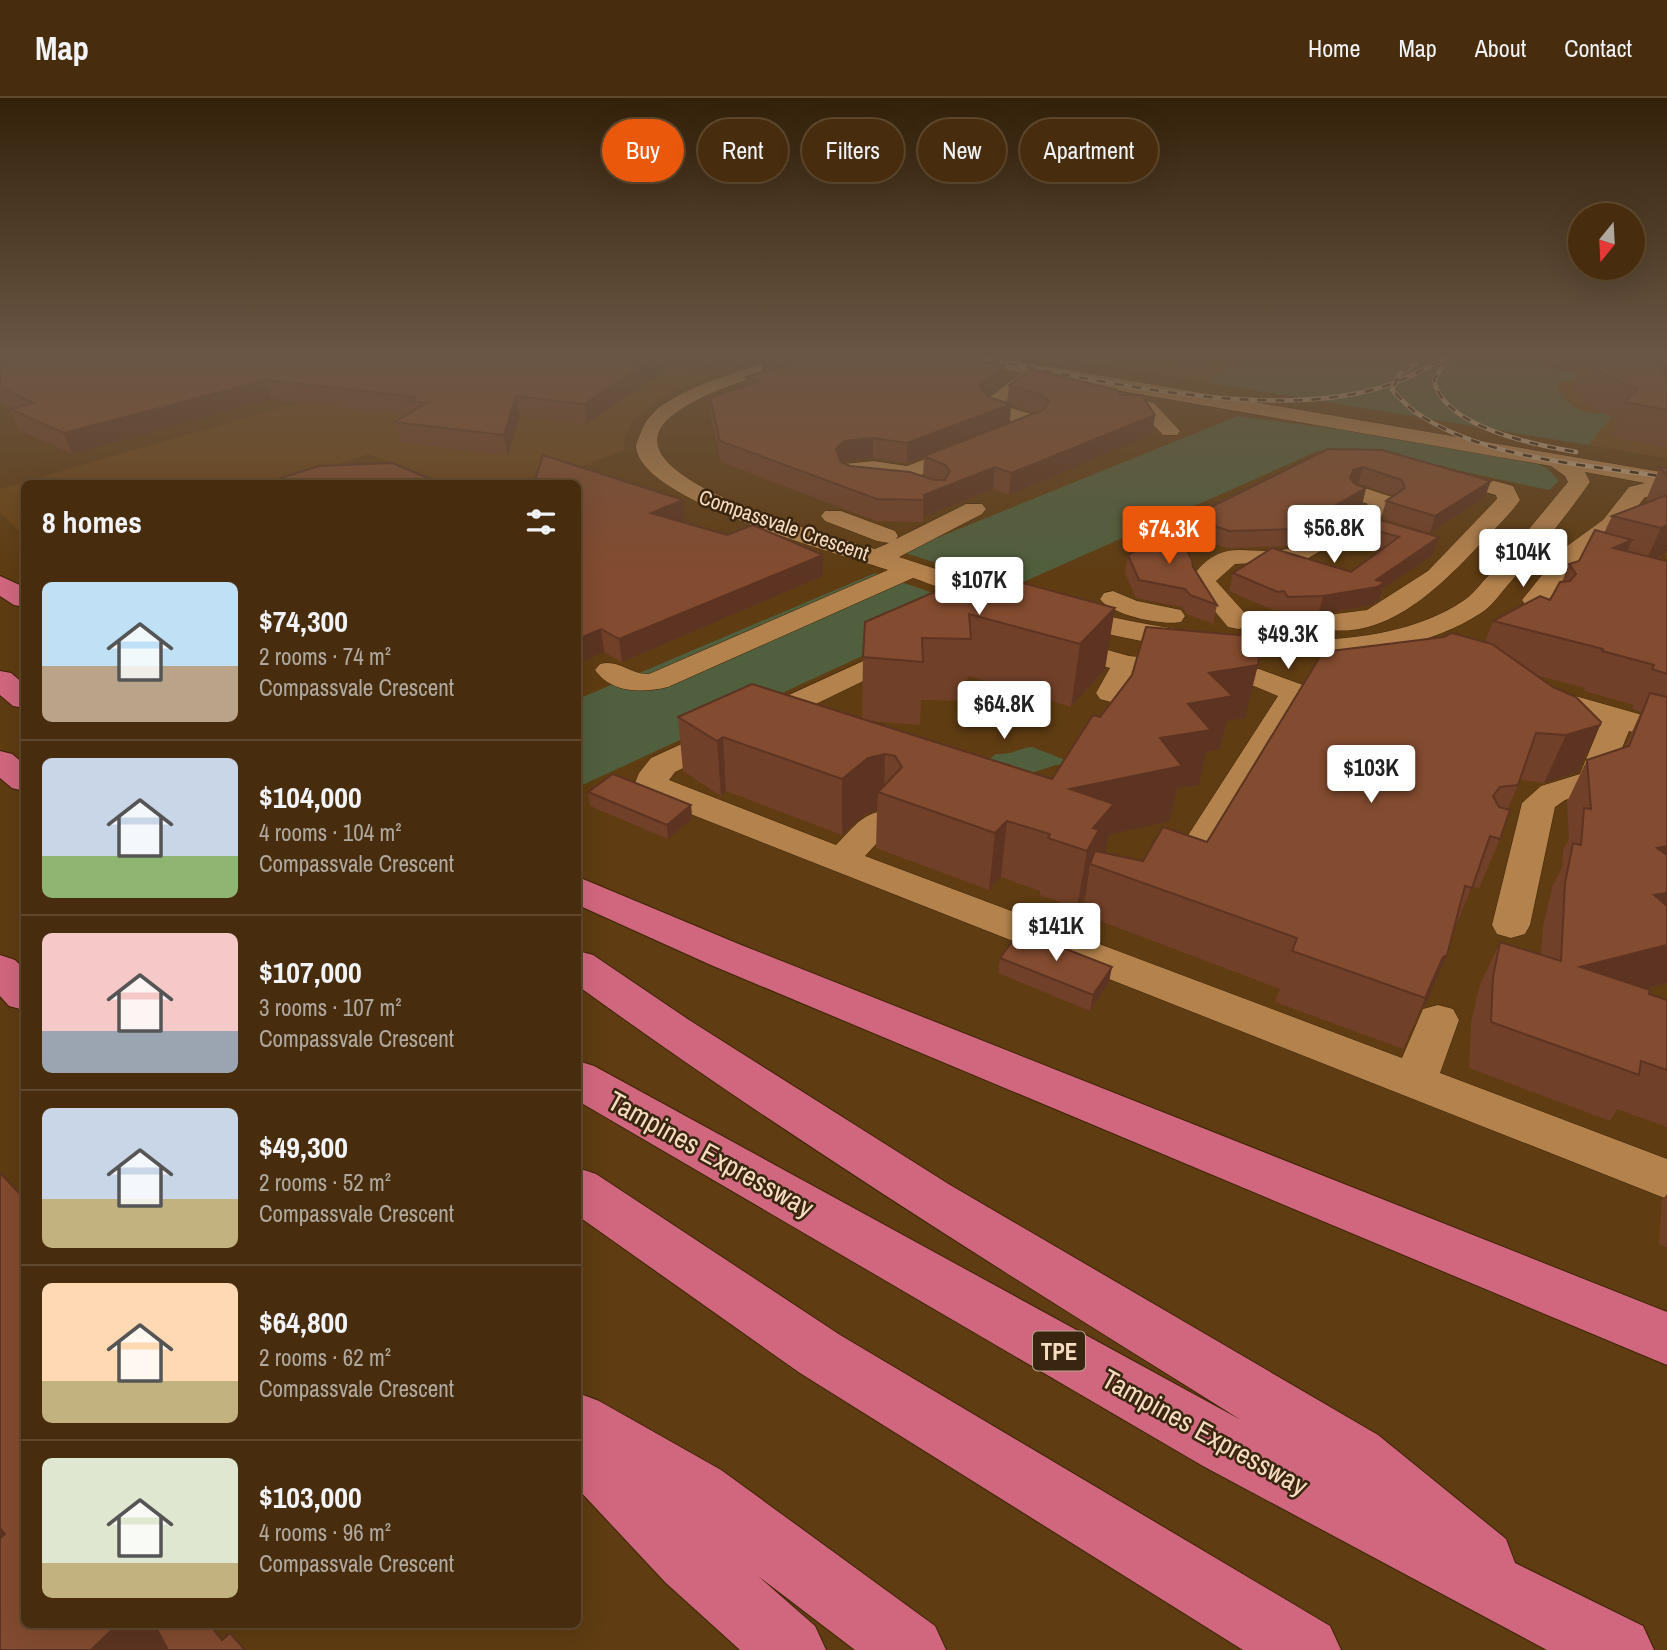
<!DOCTYPE html>
<html lang="en">
<head>
<meta charset="utf-8">
<style>
  :root { --surface:#472d0e; --page:#51391c; --text:#f1f3f6; --muted:#b0a89e; --line:#5f492e; --accent:#ea580c }
  body { margin:0; font-family:"Archivo Narrow",sans-serif; background:var(--page); color:var(--text); height:100vh; display:flex; flex-direction:column; font-size:26px; white-space:nowrap }
  * { box-sizing:border-box; margin:0 }
  p { font-size:23px; color:var(--muted) }
  .icon { flex:none; width:38px; height:38px; fill:none; stroke:currentColor; stroke-width:2; stroke-linecap:round; stroke-linejoin:round }
  .map { position:relative; flex:1; overflow:hidden }
  .sheet { position:absolute; left:21px; top:382px; width:560px; height:1148px; display:flex; flex-direction:column; background:var(--surface); border-radius:10px; box-shadow:0 7px 28px #0002,0 0 0 2px var(--line) }
  .sheet>* { flex:none }
  .guide { position:absolute; left:602px; top:21px; width:665px; height:63px; display:flex; gap:14px }
  .needle { width:46px; rotate:198deg }
  .fabs { position:absolute; left:1568px; top:105px; display:grid; gap:14px }
  .fabs a { display:grid; place-items:center; width:77px; height:77px; border-radius:50%; background:var(--surface); box-shadow:0 7px 28px #0002,0 0 0 2px var(--line); font-size:35px }
  .price { position:absolute; translate:-50% -60px; padding:0 16px; border-radius:7px; background:#fff; color:#222; font-size:23px; line-height:46px; filter:drop-shadow(0 2px 4px #0008) }
  .price::after { content:''; position:absolute; left:50%; top:42px; width:21px; height:16px; margin-left:-10px; background:inherit; clip-path:polygon(0 0,100% 0,50% 100%) }
  .price.current { background:var(--accent); color:#fff }
  ul { padding:0; list-style:none }
  li { display:flex; align-items:center; gap:21px; height:175px; padding:0 21px }
  li+li { border-top:2px solid var(--line) }
  li span { display:grid; place-items:center; flex:none; width:196px; height:140px; border-radius:10px; color:#555 }
  li>.icon { margin-inline-start:auto }
  span .icon { width:84px; height:84px; fill:#fffc; stroke-width:1 }
  li b { font-size:30px }
  h2 { display:flex; justify-content:space-between; align-items:center; height:84px; padding:0 21px; font-size:30px }
  .chip { padding:0 24px; border-radius:32px; background:var(--surface); box-shadow:0 7px 28px #0002,0 0 0 2px var(--line); font-size:24px; line-height:63px }
  .chip.current { background:var(--accent); color:#fff }
  header { display:flex; align-items:center; gap:42px; box-sizing:border-box; height:98px; padding:0 35px; background:var(--surface); border-bottom:2px solid var(--line) }
  header strong { font-size:33px }
  nav { display:flex; gap:38px; margin-inline-start:auto; font-size:24px }
  .map>svg:first-child { display:block }
</style>
</head>
<body>
<header>
<strong>Map</strong>
<nav><a>Home</a><a>Map</a><a>About</a><a>Contact</a></nav>
</header>
<div class="map">
<svg width="1667" height="1552" viewBox="0 0 1667 1552">
  <rect width="100%" height="100%" fill="#5f3c12"/>
  <g fill="#6d4515">
    <path d="M455,259h180l77,19 -48,21 -14,10 -17,14 -8,15 -1,14 -85,33h-93l-78,-29 -87,29h-257v53l-24,-24v-23z"/>
    <path d="M1055,259h191l-41,25z"/>
    <path d="M1579,278l88,13v69l-79,-13 25,-30 -8,-4 -16,2 -28,-17 -4,-7 2,-7 8,1z"/>
  </g>
  <g fill="#505f3d">
    <path d="M1246,259h284l20,11 117,21 -88,-13 -12,7 -8,-1 -2,7c6,10 21,22 33,24 9,1 15,-2 24,1l-26,31 -383,-63z"/>
    <path d="M1238,318l107,14 190,33 13,6 11,12 -10,9 -197,-42 -34,3 -306,136 -110,-35z"/>
    <path d="M875,475l96,33 -393,181v-88z"/>
    <path d="M1032,649l44,17 -20,1 -28,9 -19,-10 -21,-4 8,-6c15,1 23,-6 36,-7z"/>
  </g>
  <g fill="none" stroke-linecap="round" stroke-linejoin="round">
    <g stroke="#3d2507" stroke-width="1">
      <g id="minor">
        <path d="M783,259h26l-3,4c-42,15 -92,25 -129,51 -92,63 164,126 198,137l14,-6 -12,-2 -52,-20 -4,-5 4,-5h16l54,20 3,5 -2,3 70,-35h16l4,5 -4,5 -83,43 89,29 22,3 4,6 -4,6c-30,7 -69,-14 -97,-23l-245,109c-24,6 -56,7 -73,-17l5,-6c20,-5 30,11 49,10l239,-104c-47,-16 -247,-68 -252,-123 0,-4 3,-10 5,-15 3,-10 14,-23 23,-28 35,-23 79,-33 119,-47z"/>
        <path d="M950,259h40l49,8 628,108v25l-22,-1 -26,33 -38,29 -32,40 9,11 -4,6c-15,4 -23,-3 -32,-16l41,-51 40,-29 26,-33 16,-4 -60,-11 5,10c-25,36 -54,71 -83,104 -8,9 -16,21 -26,27 -111,72 -306,42 -427,7l-3,-6 3,-6 10,-2c110,27 298,63 399,-5 10,-6 18,-18 26,-26 28,-30 53,-62 79,-93l-3,-6 -14,-10 -510,-89 -40,28 37,11 6,6 -3,4 -125,51 22,10 3,5 -3,5h-16l-30,-14 -2,6c-15,3 -33,-1 -47,-7l-5,-10 6,-8 29,-3 34,5 111,-43 -27,-7 -12,-11 43,-32 -63,-11zM873,375l14,3v3l-24,-5z"/>
        <path d="M1115,293l39,12 26,28 -3,4h-14l-23,-24 -32,-10 -2,-4 2,-4z"/>
        <path d="M1440,368l73,20 7,14c-10,15 -24,27 -36,40 -40,43 -98,104 -164,88l-4,-6 4,-6 47,-6 61,-39 69,-72 -1,-4 -64,-18 -3,-5 3,-5z"/>
        <path d="M1359,388l36,12 3,5 -3,5 -92,53 -68,3 -19,17 36,40 -4,6 -10,2 -10,-2 -36,-43 -2,-4c32,-46 55,-23 97,-31 16,-3 64,-35 81,-45l-17,-6 -3,-5 3,-5z"/>
        <path d="M1113,493l24,10 44,9 4,6 -4,6c-18,4 -70,-7 -81,-23l4,-6z"/>
        <path d="M1061,539l68,19 130,13 44,16 5,12 -90,148 -13,3 -13,-3 -5,-8 91,-141 -24,-10 -118,-12 -14,25 -11,3 -11,-3 -4,-6 14,-25 -59,-17 -4,-6 4,-6z"/>
        <path d="M907,543l10,2 4,6 -4,6 -242,117 -6,8 167,65c17,-17 31,-39 57,-32l5,7 -33,36 537,202 21,-49 15,-4 15,4 6,11 -19,53 227,86v40l-1017,-401 -15,-15 4,-10 12,-15z"/>
        <path d="M1540,588l127,36v19l-38,-10 -23,56 -41,13 -10,7 -25,118 -5,9 -14,4 -14,-4 -5,-9 30,-122 19,-17 39,-12 21,-51 -72,-22 -4,-6 4,-6z"/>
      </g>
    </g>
    <g stroke="#3d2507" stroke-width="2">
      <g id="highway">
        <path d="M0,478l24,11v20l-10,-2 -14,-9z"/>
        <path d="M0,573l11,2 13,11v24l-11,-2 -13,-11z"/>
        <path d="M0,653l12,3 12,10v27l-12,-3 -12,-10z"/>
        <path d="M578,779l163,68 926,367v53l-956,-400 -133,-60z"/>
        <path d="M578,853l15,4 96,65 261,165 428,250 128,104 9,24 128,63 11,24h-107l-344,-184 -625,-365v-40l16,5 647,354c-224,-140 -449,-279 -663,-434z"/>
        <path d="M0,857l15,5 9,9v41l-15,-4 -9,-10z"/>
        <path d="M578,1070l18,6 244,161 490,291 11,24h-98l-443,-277 -222,-157z"/>
        <path d="M578,1295l21,8 122,69 214,156 11,24h-91l-97,-74 57,50 11,24h-86l-75,-68 -87,-93z"/>
      </g>
    </g>
    <use href="#minor" fill="#b4824d" fill-rule="evenodd"/>
    <use href="#highway" fill="#d1677f" fill-rule="evenodd"/>
    <g stroke="#c2a584" stroke-width="4.5">
      <g id="rail">
        <path d="M973,259c117,21 291,65 406,31 24,-7 46,-19 68,-31"/>
        <path d="M1426,259l-26,16 -8,17c7,7 15,16 23,22 68,47 173,53 252,65"/>
        <path d="M1448,262l-14,19c7,48 102,66 142,73"/>
      </g>
    </g>
    <use href="#rail" stroke="#3a2610" stroke-width="2.5" stroke-dasharray="9" stroke-linecap="butt"/>
  </g>
  <g fill="#714028" fill-rule="evenodd">
    <path d="M0,259h951l52,27 -15,12 3,2 16,5 2,-18 111,10 35,20 -3,20 -143,60 -16,-6 -70,28v5l-47,-1 -155,-59 -10,-44 -1,-20 36,-12v-9l16,-5v-11l-29,10 -51,-13 -95,66 -67,-8 -12,40 -109,-14 -5,-20 11,-7 -134,-16 -199,55 -53,-24 -9,-21h2l-12,-6zM1011,307l24,8 -25,10zM924,359l-1,19 -73,-10 -7,-3 1,-2 29,-3 34,5z"/>
    <path d="M1157,259h58l-15,9z"/>
    <path d="M1538,259h129v89l-1,2 -55,-11 7,-17 -33,-16 -13,-14 12,-30 -37,2z"/>
    <path d="M1328,351l157,48 -55,36 -49,-15 5,-17 8,-5 -36,-13 -2,1 10,4 -4,17 -74,41 -61,2 -41,-13 3,-17z"/>
    <path d="M1660,369l7,1v87l-2,-1 -9,5 11,2v422l-20,6 2,5 18,6v127l-50,-18 -7,12 -141,-53 2,-45 8,-36 21,-45 41,13 2,-28 9,-40 10,-19 1,-17 6,-12 -2,-37 20,-42 38,-13 16,-35 -9,-3 2,-4 -50,-14 1,-3 -49,-13 17,12 25,85 -34,11 -24,-3 -12,29 -8,30 -21,49 -7,-1 -19,45 -28,74 -4,2 -18,41 -128,-47 5,-13 -198,-75 4,-21 -9,15 -37,-13v-4l-39,-14 -12,13 -113,-42 1,-37 -10,2 -25,22 -116,-44 -5,5 -38,-25 -5,-54 184,2 1,-62 151,-66 9,-8 82,86 -34,38 -103,-31 -2,25 -45,-1 -1,25 -50,-4 182,58 48,-62 145,1 -18,3 -7,28 -14,3 -7,33 -22,3 -7,33 -61,14 -4,18 38,8 64,-19 278,-200 8,-21 57,-21 12,-18 7,-18 10,-3 25,-28 8,-17 35,-14 -1,-2z"/>
    <path d="M578,385l106,37 -3,2 46,13 96,20v21l-201,86 -18,-10z"/>
    <path d="M1363,417l70,40 -50,34 -4,12 -8,4 -53,10 -34,1 -5,-6h-6l-44,-19 4,-18 118,-1 29,-21 -36,-11 5,-17z"/>
    <path d="M1128,457l65,12 24,38 -4,19 -26,-10 -5,-7 -46,-9 -11,-25z"/>
    <path d="M588,694l103,13 1,14 -24,20 -78,-33z"/>
    <path d="M1000,860l109,24 -19,29 -92,-38z"/>
    <path d="M1667,1096v53l-8,-3 3,-44z"/>
  </g>
  <g fill="#5c3421">
    <path d="M655,259h27v1l-95,66 -3,-20z"/>
    <path d="M732,259h42l-12,2v2l-29,10z"/>
    <path d="M1202,259h13l-15,9z"/>
    <path d="M1664,259h3v26l-10,-18 4,-7z"/>
    <path d="M1005,267l-2,19 -27,21 2,-19z"/>
    <path d="M266,282l5,19 -199,55 -8,-21z"/>
    <path d="M516,298l4,20 -12,40 -4,-21z"/>
    <path d="M1011,306l-2,20 -102,39v-20z"/>
    <path d="M1155,317l-3,20 -143,60 2,-22z"/>
    <path d="M873,340v20l-29,3 -8,9v-21l8,-8z"/>
    <path d="M995,369l-2,22 -70,28 1,-22z"/>
    <path d="M1363,369l-5,16 -9,4 4,-17z"/>
    <path d="M1491,383l-6,16 -55,36 5,-17z"/>
    <path d="M1366,390l-4,17 -74,41 5,-17z"/>
    <path d="M683,402l1,20 -31,14 -2,-21z"/>
    <path d="M1667,427v25l-2,4 -20,9 16,-35z"/>
    <path d="M1439,439l-6,18 -50,34 -4,12 -8,4 -53,10 5,-19 53,-16z"/>
    <path d="M1632,442l-16,36 -3,-28z"/>
    <path d="M823,457v21l-201,86 -3,-23z"/>
    <path d="M1115,510l-10,61 -34,38 9,-63z"/>
    <path d="M601,531l3,23 -26,12v-25z"/>
    <path d="M1258,567l-13,53 -18,3 -7,28 -14,3 -7,33 -22,3 -7,33 -61,14 -5,25 -14,4 -4,29 -9,15 10,-57 -17,-62 90,-51 28,-34 21,-31z"/>
    <path d="M1600,627l-22,47 -34,11 22,-48z"/>
    <path d="M723,639l3,54 -5,5 -4,-55z"/>
    <path d="M885,656l-1,40 -6,-2 -1,19 -10,2 -25,22v-56l26,-21z"/>
    <path d="M691,707l1,14 -24,20 -1,-14z"/>
    <path d="M1667,716v72l-33,6z"/>
    <path d="M1007,723l-6,56 -12,13 6,-57z"/>
    <path d="M1667,795v40l-13,-38z"/>
    <path d="M1667,847v38l-111,30 24,-46z"/>
    <path d="M1447,857l-22,51 -4,2 22,-51z"/>
    <path d="M1112,869l-3,15 -19,29 3,-16z"/>
    <path d="M0,1423l24,25 -24,27z"/>
    <path d="M118,1526h39l24,26h-90z"/>
  </g>
  <g fill="#834b2f" stroke="#5c3421" stroke-width="2">
    <path d="M0,259h655l-71,47 -68,-8 -12,39 -110,-13 33,-19 -18,-2 7,-4 -150,-17 -202,53 -54,-24 24,-6 -34,-16z"/>
    <path d="M768,259h183l54,8 -27,21 13,12 20,6 -104,39 -34,-5 -29,3 -8,8 5,13 9,4 60,6 24,8h11l5,-9 -5,-6 -21,-9 119,-46 6,-8 -7,-7 -33,-10 23,-16 85,21 3,5h22l13,20 -144,58 -16,-6 -71,28v5l-47,-1 -157,-58 -10,-43 49,-17 -13,-4 40,-12 -24,-6z"/>
    <path d="M1585,259h79l-3,1 -4,7 10,10v35l-42,-8 12,-13 -39,-18z"/>
    <path d="M1328,351l54,1 109,31 -56,35 -49,-15 19,-13 -3,-8 -39,-13 -10,3 -3,8 5,6 11,4 -73,41 -63,2 -41,-13z"/>
    <path d="M543,357l140,45 -32,13 76,22 26,-10 70,30 -204,84 -18,-10 -23,10v-156h-44z"/>
    <path d="M392,365l48,20h-176l55,-17z"/>
    <path d="M1660,369l7,1v8z"/>
    <path d="M1667,397v30l-6,3 -49,-12z"/>
    <path d="M1363,417l76,22 -63,43 9,2 -8,5 -54,9 -35,1 -4,-6 -6,1 -45,-19 39,-25 79,24 48,-35 -50,-14z"/>
    <path d="M1175,431l17,31 1,7 24,38 -27,-10 -5,-6 -46,-9 -11,-25z"/>
    <path d="M1595,432l37,10 -19,8 54,13v113l-15,-5 2,-4 -52,-14 1,-2 -110,-28 47,-25 10,4 10,-18 10,-1 6,-7 -7,-10 10,-3z"/>
    <path d="M976,476l38,17 9,-8 92,25 -35,36 -111,-30 2,25 -49,-1 1,24 -60,-5 2,-35z"/>
    <path d="M1146,529l115,10 -3,28 -49,8 24,23 -45,8 23,26 -51,8 22,28 -112,23 44,15 -21,24 6,2 -12,21 -39,-13 2,-4 -43,-13 -12,12 -117,-41 24,-25 -7,-11 -10,-2 -17,4 -26,21 -119,-42 -6,4 -39,-24 74,-33 300,95 41,-64 7,2 32,-42z"/>
    <path d="M1452,535l40,11 61,43 23,10 25,25 -1,3 -34,10 -30,-2 -18,52 -18,2 -7,9 6,11 11,3 -10,29 -10,-3 -18,52 -7,-2 -18,69 -4,2 -18,41 -133,-47 5,-13 -207,-74 5,-13 48,10 20,-34 44,15 116,-190 121,-15z"/>
    <path d="M1650,595l17,4v149l-10,2 10,7v38l-13,2 13,11v39l-87,22 70,23 -1,4 18,6v70l-26,-9 -2,14 -148,-53 2,-45 7,-35 61,19 4,-78 8,-40 8,2 3,-37 7,1 -4,-49 42,-14z"/>
    <path d="M613,676l78,31 -24,20 -79,-33z"/>
    <path d="M1020,833l92,36 -19,28 -93,-37z"/>
    <path d="M0,1075l24,25v426h94l-27,26h-91v-112l5,-4 -5,-6z"/>
    <path d="M154,1526h55l13,16 8,-7 15,17h-77z"/>
  </g>
  <linearGradient id="sky" x2="0" y2="1"><stop stop-color="#34210a"/><stop offset="0.54" stop-color="#695644"/><stop offset="1" stop-color="#695644" stop-opacity="0"/></linearGradient>
  <rect width="1667" height="476" fill="url(#sky)"/>
  <g text-anchor="middle" dominant-baseline="central" stroke-width="5" stroke-linejoin="round" paint-order="stroke">
    <g font-size="21" fill="#f6dcc1" stroke="#3a2610">
      <text transform="translate(784 427) rotate(19)">Compassvale Crescent</text>
    </g>
    <rect fill="#3a2610" stroke="#bea58c" stroke-width="2" x="1033" y="1233.5" width="52" height="39" rx="5"/>
    <g font-size="23" font-weight="bold" fill="#f6dcc1">
      <text x="1059" y="1253">TPE</text>
    </g>
    <g font-size="28" fill="#f6dcc1" stroke="#3a2610">
      <text transform="translate(711 1056) rotate(29)">Tampines Expressway</text>
      <text transform="translate(1205 1334) rotate(29)">Tampines Expressway</text>
    </g>
  </g>
</svg>
<div class="fabs">
<a><svg class="needle" viewBox="-14 -14 28 28"><path d="M0-13l5 13h-10z" fill="#e53935"/><path d="M0 13l5-13h-10z" fill="#b0a89e"/></svg></a>
</div>
<b class="price" style="left:1334px;top:467px">$56.8K</b>
<b class="price current" style="left:1169px;top:468px">$74.3K</b>
<b class="price" style="left:1523px;top:491px">$104K</b>
<b class="price" style="left:979px;top:519px">$107K</b>
<b class="price" style="left:1288px;top:573px">$49.3K</b>
<b class="price" style="left:1004px;top:643px">$64.8K</b>
<b class="price" style="left:1371px;top:707px">$103K</b>
<b class="price" style="left:1056px;top:865px">$141K</b>
<div class="guide">
<a class="chip current">Buy</a>
<a class="chip">Rent</a>
<a class="chip">Filters</a>
<a class="chip">New</a>
<a class="chip">Apartment</a>
</div>
<section class="sheet">
<h2>8 homes<svg class="icon" aria-label="filters" viewBox="0 0 24 24"><path d="M4 7h16M4 17h16"/><circle cx="9" cy="7" r="2"/><circle cx="15" cy="17" r="2"/></svg></h2>
<ul>
<li><span style="background:linear-gradient(#bfe0f5 60%,#b9a48a 0)"><svg class="icon" aria-label="home" viewBox="0 0 24 24"><path d="M3 11l9-7 9 7M6 9v11h12V9"/></svg></span><div><b>$74,300</b><p>2 rooms · 74 m²</p><p>Compassvale Crescent</p></div></li>
<li><span style="background:linear-gradient(#c9d6e8 70%,#8fb573 0)"><svg class="icon" aria-label="home" viewBox="0 0 24 24"><path d="M3 11l9-7 9 7M6 9v11h12V9"/></svg></span><div><b>$104,000</b><p>4 rooms · 104 m²</p><p>Compassvale Crescent</p></div></li>
<li><span style="background:linear-gradient(#f6c9c9 70%,#9aa5b1 0)"><svg class="icon" aria-label="home" viewBox="0 0 24 24"><path d="M3 11l9-7 9 7M6 9v11h12V9"/></svg></span><div><b>$107,000</b><p>3 rooms · 107 m²</p><p>Compassvale Crescent</p></div></li>
<li><span style="background:linear-gradient(#c9d6e8 65%,#c2b280 0)"><svg class="icon" aria-label="home" viewBox="0 0 24 24"><path d="M3 11l9-7 9 7M6 9v11h12V9"/></svg></span><div><b>$49,300</b><p>2 rooms · 52 m²</p><p>Compassvale Crescent</p></div></li>
<li><span style="background:linear-gradient(#ffd9b3 70%,#c2b280 0)"><svg class="icon" aria-label="home" viewBox="0 0 24 24"><path d="M3 11l9-7 9 7M6 9v11h12V9"/></svg></span><div><b>$64,800</b><p>2 rooms · 62 m²</p><p>Compassvale Crescent</p></div></li>
<li><span style="background:linear-gradient(#dfe7d0 75%,#c2b280 0)"><svg class="icon" aria-label="home" viewBox="0 0 24 24"><path d="M3 11l9-7 9 7M6 9v11h12V9"/></svg></span><div><b>$103,000</b><p>4 rooms · 96 m²</p><p>Compassvale Crescent</p></div></li>
</ul>
</section>
</div>
</body>
</html>
